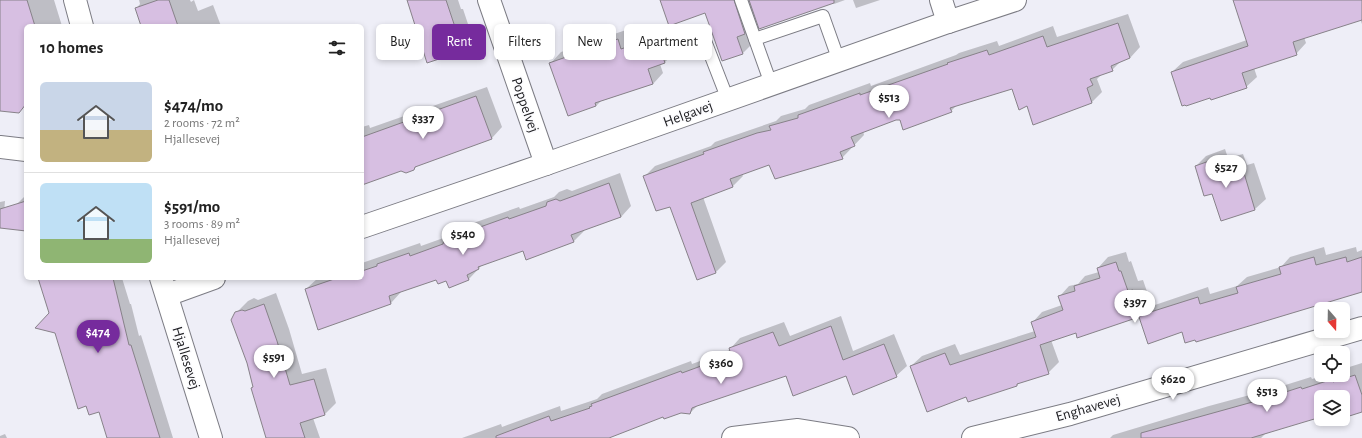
<!DOCTYPE html>
<html lang="en">
<head>
<meta charset="utf-8">
<style>
  :root { --surface:#fff; --page:#f6f6f6; --text:#222; --muted:#767676; --line:#e0e0e0; --accent:#762b9d }
  body { margin:0; font-family:"Alegreya Sans",sans-serif; background:var(--page); color:var(--text); height:100vh; display:flex; flex-direction:column; font-size:15px; white-space:nowrap }
  * { box-sizing:border-box; margin:0 }
  p { font-size:13px; color:var(--muted) }
  .icon { flex:none; width:22px; height:22px; fill:none; stroke:currentColor; stroke-width:2; stroke-linecap:round; stroke-linejoin:round }
  .map { position:relative; flex:1; overflow:hidden }
  .sheet { position:absolute; left:24px; top:24px; width:340px; height:256px; display:flex; flex-direction:column; background:var(--surface); border-radius:6px; box-shadow:0 2px 6px #0003 }
  .sheet>* { flex:none }
  .guide { position:absolute; left:376px; top:24px; width:380px; height:36px; display:flex; gap:8px }
  .needle { width:26px; rotate:160deg }
  .controls { position:absolute; left:1314px; top:302px; display:grid; gap:8px }
  .controls a { display:grid; place-items:center; width:36px; height:36px; border-radius:6px; background:var(--surface); box-shadow:0 2px 6px #0003; font-size:20px }
  .price { position:absolute; translate:-50% -34px; padding:0 9px; border-radius:14px; background:#fff; color:#222; font-size:13px; line-height:26px; filter:drop-shadow(0 1px 2px #0008) }
  .price::after { content:''; position:absolute; left:50%; top:24px; width:12px; height:9px; margin-left:-6px; background:inherit; clip-path:polygon(0 0,100% 0,50% 100%) }
  .price.selected { background:var(--accent); color:#fff }
  ul { padding:0; list-style:none }
  li { display:flex; align-items:center; gap:12px; height:100px; padding:0 16px }
  li+li { border-top:1px solid var(--line) }
  li span { display:grid; place-items:center; flex:none; width:112px; height:80px; border-radius:6px; color:#555 }
  li>.icon { margin-inline-start:auto }
  span .icon { width:48px; height:48px; fill:#fffc; stroke-width:1 }
  li b { font-size:17px }
  h2 { display:flex; justify-content:space-between; align-items:center; height:48px; padding:0 16px; font-size:17px }
  .pill { padding:0 14px; border-radius:6px; background:var(--surface); box-shadow:0 2px 6px #0003; font-size:14px; line-height:36px }
  .pill.selected { background:var(--accent); color:#fff }
  .map>svg:first-child { display:block }
</style>
</head>
<body>
<div class="map">
<svg width="1362" height="438" viewBox="0 0 1362 438">
  <rect width="100%" height="100%" fill="#eeeef7"/>
  <g fill="#0003">
    <path d="M0,0h54l8,26h-36v81l-2,-1 -24,4z"/>
    <path d="M139,0h51l1,2 3,-2 4,11 15,-6 8,21h-79l-6,-17 4,-5z"/>
    <path d="M408,0h50l3,9h2l10,30 -11,11z"/>
    <path d="M661,0h184l-11,4v-2l-77,18 -5,5 5,14 -14,14 -38,-41z"/>
    <path d="M853,0h27l-24,8z"/>
    <path d="M1234,0h128v24l-2,-5 -56,18 2,6 -10,11 -42,14 3,9 -11,10 -74,-15 11,-10 64,-22z"/>
    <path d="M1128,14l12,33 -10,11 -9,3 -9,9 -10,4 -5,5 5,13 -10,10 -64,3 -16,-17 -55,17 -6,6 -55,8 -33,12 1,4 -22,23 -72,6 -28,10 1,2 -10,10 -30,11 23,65 -10,10 -45,-67 -27,-28 11,-11 56,-20 4,-4 61,-21 5,-5 24,-7 4,-4 61,-22 1,3 85,-31 3,-2 38,-12 2,5 54,-20 4,11z"/>
    <path d="M667,27l8,25 -10,10 -5,2 3,9 -10,11 -52,17 -5,5 -45,-43 10,-11 68,-23 3,10z"/>
    <path d="M487,87l15,40 -10,11 -74,27 -4,4 -13,1 -39,14v-57l7,-2 1,3z"/>
    <path d="M1225,149l3,9 15,-4 4,11 7,-2 12,36 -11,10 -34,11 -8,-27 -17,-27 10,-10z"/>
    <path d="M620,173l11,33 -10,11 -38,12 1,2 -11,11 -49,8 -41,14 -14,15 -22,1 -10,-1 -36,12v1l-10,11 -85,-14 12,-11h44v-15l58,-20 1,3 28,-10 7,-7 63,-22 1,2 34,-12 5,-5 8,-3 5,2z"/>
    <path d="M26,195v39l-9,-30z"/>
    <path d="M5,201l-2,24 -3,2v-25z"/>
    <path d="M1324,247l2,8 30,-8 1,5 5,-2v41l-166,47 -13,-7 -43,-15 -64,16 -25,8 8,22 -11,11 -28,9 -3,3 -50,11 -56,-30 11,-10 33,-12 5,11 75,-24 -3,-8 10,-11 20,-7 -3,-8 10,-11 9,-2 7,-8 14,-4 -1,-4 10,-11 18,-5 3,10 2,-1 7,20 5,-1 9,26 56,-19 2,7 27,-8 10,-9 34,-10 9,-10z"/>
    <path d="M57,278h65l8,26h1l8,32 2,-1 32,103h-65z"/>
    <path d="M276,293l13,36 13,45 24,-6 10,35 -11,11 -12,4 7,20h-53l-15,-50 2,-2 -18,-73 12,-12 6,-3 4,2z"/>
    <path d="M841,316l12,35 41,-17 13,32 -11,10 -50,-1h-60l-87,29 -9,9 -9,-1 -17,4 -58,22h-144l39,-14 1,3 58,-21 1,5 36,-12 5,-5 89,-33 1,3 38,-14v-1l10,-11 44,-16 6,14z"/>
    <path d="M1362,363v48l-19,6v-20h-22v19l-54,16 -6,6h-151l3,-3 96,-29 70,-19 32,-10 1,2 12,-4h19v-6z"/>
    <path d="M5,434l2,4h-7v-2z"/>
  </g>
  <g fill="#d7bfe2" stroke="#878289">
    <path d="M0,0h27l8,26h-9v78l-7,9 -19,-2z"/>
    <path d="M158,0h11l9,26h-37l-6,-18z"/>
    <path d="M407,0h39l17,51 -36,12z"/>
    <path d="M660,0h74l11,34 -8,3 6,17 -21,7 -17,-48 -36,13z"/>
    <path d="M749,0h85v3l-75,26z"/>
    <path d="M1233,0h129v20l-69,22 4,13 -55,18 5,15 -36,12 -1,-2 -24,8 -1,-1 -3,1 -11,-34 77,-26z"/>
    <path d="M1118,23l12,35 -19,8 2,5 -23,8 3,6 -6,3 5,15 -59,22 -6,-19 -8,4 -7,-21 -62,19 2,4 -49,18 -3,-10h-4l-45,17 4,9 -15,6 3,7 -68,20 -6,-14 -39,14 3,8 -42,16 25,70 -19,7 -27,-73 -14,4 -13,-35 61,-22 -1,-2 54,-19 14,-3 -2,-4 29,-8v-3l62,-22v2l88,-31 -1,-1 40,-13 2,5 54,-19 4,11z"/>
    <path d="M656,37l9,26 -17,6 5,15 -58,19 1,3 -28,10 -19,-53 69,-24 3,10z"/>
    <path d="M476,96l16,43 -77,28 -1,3 -8,3 -5,-2 -39,14v-48z"/>
    <path d="M1215,159l3,9 15,-5 3,12 8,-2 11,37 -34,11 -9,-27 -8,2 -9,-30z"/>
    <path d="M609,183l12,34 -50,18 3,7 -48,18 -3,-9 -45,16 1,2 -12,6 2,5 -20,8 -3,-7 -8,3 -2,-4 -47,16 2,8 -73,26 -13,-41 32,-11h25v-7l15,-5v-2l32,-11 1,3 33,-12 1,-4 64,-23 1,2 37,-13 1,-4 9,-3 4,2z"/>
    <path d="M26,201v30l-26,-3v-19z"/>
    <path d="M1314,257l2,8 30,-8 1,5 15,-5v35l-166,50 -1,-2 -10,3 -3,-11 -34,12 -9,-27 -62,21 -1,-5 -36,12 9,29 -32,10v2l-49,16 -2,-5 -39,15 -17,-46 35,-13 5,12 86,-28 -5,-15 32,-12 -5,-14 17,-5 -1,-5 26,-8 -3,-10 19,-6 3,9h2l7,20 5,-1 8,25 57,-18 2,7 38,-11 -2,-6 45,-13 -2,-7z"/>
    <path d="M38,278h75l16,67h2l29,93h-53l-8,-26 -10,3 -3,-9 -8,3 -23,-76 -20,-5 14,-15z"/>
    <path d="M264,304l13,37 13,44 24,-6 11,36 -25,8 5,15h-39l-15,-50 2,-1 -6,-24 -16,-43 4,-8 7,-2 3,1z"/>
    <path d="M831,326l12,34 41,-16 13,33 -44,18 -7,-19 -53,20 -7,-20 -89,30 -5,2 -2,6 -9,-1 -17,6 -1,-2 -54,21h-113v-2l53,-20 2,5 39,-13 -1,-1 3,-1 -1,-2 90,-33 1,2 49,-18 -2,-7 44,-16 6,14z"/>
    <path d="M1355,375l7,20v17l-19,6v-21h-22v20l-70,21h-110v-5l126,-35 34,-11 1,2 31,-10v3z"/>
  </g>
  <g fill="none" stroke-linecap="round" stroke-linejoin="round">
    <g stroke="#7c7c84" stroke-width="14">
      <g id="lane">
        <path d="M741,0l30,84"/>
        <path d="M755,39l68,-23 16,45"/>
        <path d="M676,42l26,-9 26,67"/>
      </g>
    </g>
    <g stroke="#7c7c84" stroke-width="24">
      <g id="street">
        <path d="M489,0l57,164"/>
        <path d="M941,0l7,22"/>
        <path d="M0,147l26,3"/>
        <path d="M362,227l184,-63 402,-142 67,-22"/>
        <path d="M167,295l47,-17"/>
        <path d="M733,438l65,-8 50,8"/>
        <path d="M973,438l97,-24 292,-86"/>
      </g>
    </g>
    <g stroke="#7c7c84" stroke-width="24">
      <g id="secondary">
        <path d="M75,0l7,26"/>
        <path d="M161,278l50,160"/>
      </g>
    </g>
    <use href="#lane" stroke="#fff" stroke-width="12"/>
    <use href="#street" stroke="#fff" stroke-width="22"/>
    <use href="#secondary" stroke="#fff" stroke-width="22"/>
  </g>
  <g text-anchor="middle" dominant-baseline="central" stroke-width="3.5" stroke-linejoin="round" paint-order="stroke">
    <g font-size="15" fill="#212125" stroke="#fcfcfe">
      <text transform="translate(525 105) rotate(71)">Poppelvej</text>
      <text transform="translate(688 114) rotate(-20)">Helgavej</text>
      <text transform="translate(186 358) rotate(73)">Hjallesevej</text>
      <text transform="translate(1088 408) rotate(-16)">Enghavevej</text>
    </g>
  </g>
</svg>
<div class="controls">
<a><svg class="needle" viewBox="-14 -14 28 28"><path d="M0-13l5 13h-10z" fill="#e53935"/><path d="M0 13l5-13h-10z" fill="#767676"/></svg></a>
<a><svg class="icon" aria-label="locate" viewBox="0 0 24 24"><circle cx="12" cy="12" r="6"/><path d="M12 2v4M12 18v4M2 12h4M18 12h4"/></svg></a>
<a><svg class="icon" aria-label="layers" viewBox="0 0 24 24"><path d="M12 4l9 5-9 5-9-5zM3 14l9 5 9-5"/></svg></a>
</div>
<b class="price" style="left:889px;top:119px">$513</b>
<b class="price" style="left:423px;top:140px">$337</b>
<b class="price" style="left:1226px;top:189px">$527</b>
<b class="price" style="left:463px;top:256px">$540</b>
<b class="price" style="left:1135px;top:324px">$397</b>
<b class="price selected" style="left:98px;top:354px">$474</b>
<b class="price" style="left:274px;top:379px">$591</b>
<b class="price" style="left:721px;top:385px">$360</b>
<b class="price" style="left:1173px;top:401px">$620</b>
<b class="price" style="left:1267px;top:413px">$513</b>
<div class="guide">
<a class="pill">Buy</a>
<a class="pill selected">Rent</a>
<a class="pill">Filters</a>
<a class="pill">New</a>
<a class="pill">Apartment</a>
</div>
<section class="sheet">
<h2>10 homes<svg class="icon" aria-label="filters" viewBox="0 0 24 24"><path d="M4 7h16M4 17h16"/><circle cx="9" cy="7" r="2"/><circle cx="15" cy="17" r="2"/></svg></h2>
<ul>
<li><span style="background:linear-gradient(#c9d6e8 60%,#c2b280 0)"><svg class="icon" aria-label="home" viewBox="0 0 24 24"><path d="M3 11l9-7 9 7M6 9v11h12V9"/></svg></span><div><b>$474/mo</b><p>2 rooms · 72 m²</p><p>Hjallesevej</p></div></li>
<li><span style="background:linear-gradient(#bfe0f5 70%,#8fb573 0)"><svg class="icon" aria-label="home" viewBox="0 0 24 24"><path d="M3 11l9-7 9 7M6 9v11h12V9"/></svg></span><div><b>$591/mo</b><p>3 rooms · 89 m²</p><p>Hjallesevej</p></div></li>
</ul>
</section>
</div>
</body>
</html>
